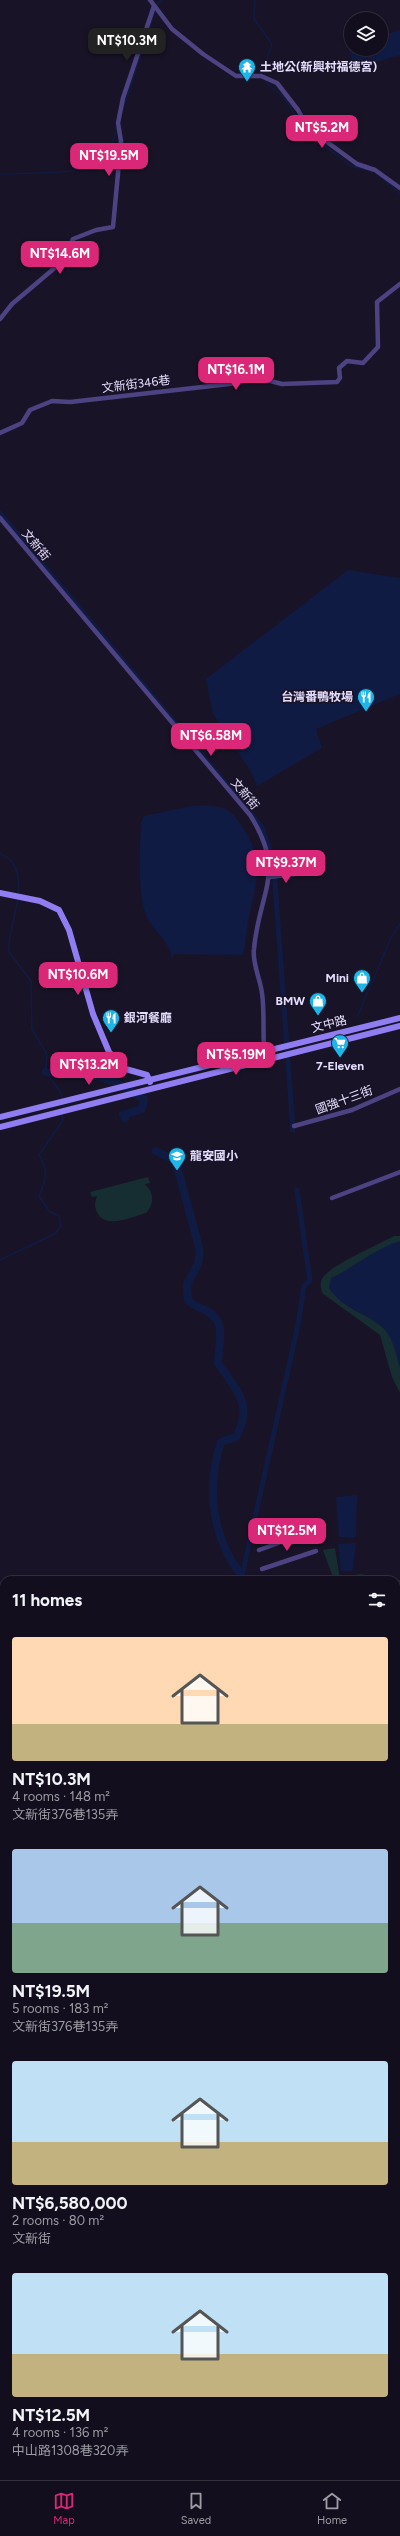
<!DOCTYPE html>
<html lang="en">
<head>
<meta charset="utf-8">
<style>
  :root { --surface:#130e1e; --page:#201c2b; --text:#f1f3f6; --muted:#9d9ca4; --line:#322e3c; --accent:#db2777 }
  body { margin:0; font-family:Figtree,"Noto Sans TC",sans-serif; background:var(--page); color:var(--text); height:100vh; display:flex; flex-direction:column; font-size:15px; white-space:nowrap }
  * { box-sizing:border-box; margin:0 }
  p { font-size:13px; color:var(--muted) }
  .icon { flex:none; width:22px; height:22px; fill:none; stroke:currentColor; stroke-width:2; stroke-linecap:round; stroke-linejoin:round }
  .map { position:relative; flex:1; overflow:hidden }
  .details { position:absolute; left:0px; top:1576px; width:400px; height:904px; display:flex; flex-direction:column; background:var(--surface); border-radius:12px 12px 0 0; box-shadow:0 1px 3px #0004,0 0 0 1px var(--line) }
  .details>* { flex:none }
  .fabs { position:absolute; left:344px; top:12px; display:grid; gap:8px }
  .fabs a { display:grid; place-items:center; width:44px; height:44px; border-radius:50%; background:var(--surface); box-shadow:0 1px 3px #0004,0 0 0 1px var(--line); font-size:20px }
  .price { position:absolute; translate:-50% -34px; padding:0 9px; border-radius:8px; background:var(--accent); color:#fff; font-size:13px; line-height:26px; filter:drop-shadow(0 1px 2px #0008) }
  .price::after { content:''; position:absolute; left:50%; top:24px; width:12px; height:9px; margin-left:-6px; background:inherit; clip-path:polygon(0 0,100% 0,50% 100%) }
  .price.current { background:#222; color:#fff }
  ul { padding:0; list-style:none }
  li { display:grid; align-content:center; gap:8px; height:212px; padding:0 12px }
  li span { display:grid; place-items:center; height:124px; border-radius:4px; color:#555 }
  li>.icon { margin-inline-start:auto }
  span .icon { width:72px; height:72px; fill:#fffc; stroke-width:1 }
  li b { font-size:17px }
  h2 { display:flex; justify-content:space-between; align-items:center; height:48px; padding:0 12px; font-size:17px }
  .tabs { display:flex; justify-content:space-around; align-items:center; height:56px; border-top:1px solid var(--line); background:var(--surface); font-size:11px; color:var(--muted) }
  .tabs a { display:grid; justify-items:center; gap:2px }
  .tabs .current { color:var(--accent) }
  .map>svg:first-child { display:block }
</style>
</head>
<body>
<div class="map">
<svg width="400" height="2480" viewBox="0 0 400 2480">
  <rect width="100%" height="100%" fill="#191328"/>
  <g fill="#162e31">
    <path d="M148,1177l2,6 -5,1c9,9 10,20 1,29 -14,4 -41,17 -49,-1 -3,-6 -2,-10 0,-16l-5,1 -2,-5z"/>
    <path d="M394,1236h6v157l-8,-16 -12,-42 -58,-42c-2,-6 -2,-13 2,-17 13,-14 52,-30 70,-40z"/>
    <path d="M335,1548l5,31v1h-6l-11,-30z"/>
    <path d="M361,1574l28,6h4h-51l-1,-3z"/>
    <path d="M396,1580h4v35l-4,1z"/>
    <path d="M4,2047v31l-4,2v-32z"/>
  </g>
  <g fill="#101b43">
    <path d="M400,30v25l-44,13 -8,-20 33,1v-13z"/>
    <path d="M348,570l52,8v116l-84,35 6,19 -65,38 -6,-14 -38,-58 -7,-35z"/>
    <path d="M192,806c29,-1 38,-1 53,25 21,34 10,55 3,91 -2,11 -2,22 -5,33l-69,-1 -2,5c-2,-19 -19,-27 -26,-44 -9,-25 -6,-66 -5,-93l3,-6z"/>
    <path d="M400,1241v127c-4,-13 -7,-31 -17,-40 -16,-15 -40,-18 -54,-40l2,-10c24,-11 43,-29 69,-37z"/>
    <path d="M357,1495l-1,40 -2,3 -15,-1 -3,-40z"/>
    <path d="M356,1543l-3,26 -2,3 -10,-1 -3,-27z"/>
    <path d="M396,1625h4v87l-4,2z"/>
  </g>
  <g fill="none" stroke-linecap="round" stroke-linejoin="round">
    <g stroke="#101b43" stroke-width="1.5">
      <path d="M255,0l-1,19 18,25 -8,25 2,14 18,14 19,32 48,37 21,5"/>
      <path d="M122,112l35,-107 4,-5"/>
      <path d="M0,174c19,-1 90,1 101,-12 8,-9 12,-22 16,-33"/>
      <path d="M379,175l21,19"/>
      <path d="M0,854c18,6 20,25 18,41"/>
      <path d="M18,899l-9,42v11l22,29 1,48 15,25 -1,18 15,21 1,7"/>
      <path d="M357,1017l35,-81 8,-12"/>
      <path d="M0,1260l56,-27 5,-7 -2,-10 -10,-5 -10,-15c7,-16 10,-26 0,-41l24,-35 -1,-7"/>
    </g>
    <g stroke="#101b43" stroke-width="5">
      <path d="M0,513l262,314 11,31 1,11 19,261"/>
      <path d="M241,1580l57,-255 6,-39 6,-5 -13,-91"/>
    </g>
    <g stroke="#101b43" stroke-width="8">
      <path d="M46,1072c18,3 35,0 53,5 16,3 31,14 45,22l-2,10 -19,6 2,3"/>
      <path d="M156,1151l16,8 5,7 23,85 -2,13 -11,20 1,16c5,6 12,7 19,11 21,12 11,33 11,52 18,27 36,41 18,74l-15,5c-15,46 -9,96 21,134"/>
    </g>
    <g stroke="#4e4382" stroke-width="4.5">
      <path d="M150,0l22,29 31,25 33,22h25l16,7 21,27 10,18 49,36 18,6 25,18"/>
      <path d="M0,319l12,-15 51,-43 10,-22 23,-9 17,-3 8,-86 -3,-18 5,-25 31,-92"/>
      <path d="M0,433l22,-10 8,-13 22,-9 18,1 168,-19 17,-6 27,7 55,-2 3,-4 -1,-10 8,-7 16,2 15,-16 -1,-45 23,-18"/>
      <path d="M0,518l250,297c37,58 9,76 4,134 -2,14 6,29 8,44 3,22 0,45 3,67"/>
      <path d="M270,877l25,-3"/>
      <path d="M294,1126l58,-16 48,-21"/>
      <path d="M332,1198l68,-26"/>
      <path d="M259,1550l50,-18"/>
      <path d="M262,1569l54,-18"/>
      <path d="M396,1619l4,-1"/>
      <path d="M0,1766l4,-1"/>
      <path d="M396,1817l4,-5"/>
      <path d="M396,1822l4,4"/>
      <path d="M396,1974l4,3"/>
      <path d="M0,1985l4,-1"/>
      <path d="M396,2052h4"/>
      <path d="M0,2111l4,9"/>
      <path d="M0,2134l4,-5"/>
      <path d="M396,2181l4,1"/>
      <path d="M396,2378l4,-78"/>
      <path d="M0,2422l4,-10"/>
      <path d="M396,2472l4,1"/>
      <path d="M337,2480l14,-4"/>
      <path d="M390,2480l1,-4"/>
    </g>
    <g stroke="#917df2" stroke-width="6">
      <path d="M0,893l40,8 19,9 10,20 24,84 16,38 13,16 25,7 3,7"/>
      <path d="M0,1117l400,-99"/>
      <path d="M0,1127l400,-101"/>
      <path d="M0,2291l4,17"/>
      <path d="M221,2476l3,4"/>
    </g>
    <g stroke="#d36ff1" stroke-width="7">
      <path d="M396,1914l4,-4"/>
      <path d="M396,1925l4,-4"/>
      <path d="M0,2201l4,-3"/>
      <path d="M0,2211l4,-3"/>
    </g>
    <g stroke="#1cb6e9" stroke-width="3">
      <g id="rail">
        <path d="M396,1964l4,-2"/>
        <path d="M0,2262l4,-3"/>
      </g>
    </g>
    <use href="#rail" stroke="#191328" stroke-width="1.5" stroke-dasharray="4.5" stroke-linecap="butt"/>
  </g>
  <defs>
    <g id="temple-pin" transform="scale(0.9)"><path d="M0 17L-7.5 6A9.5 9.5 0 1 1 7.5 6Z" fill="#1cb6e9" stroke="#191328"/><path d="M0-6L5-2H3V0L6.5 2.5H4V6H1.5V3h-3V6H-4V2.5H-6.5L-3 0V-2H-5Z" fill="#fff"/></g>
    <g id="restaurant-pin" transform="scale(0.9)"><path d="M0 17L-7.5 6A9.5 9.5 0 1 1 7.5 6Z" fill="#1cb6e9" stroke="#191328"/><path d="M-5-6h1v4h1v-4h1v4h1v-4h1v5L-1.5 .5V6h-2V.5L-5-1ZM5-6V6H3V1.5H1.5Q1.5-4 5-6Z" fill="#fff"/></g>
    <g id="shop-pin" transform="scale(0.9)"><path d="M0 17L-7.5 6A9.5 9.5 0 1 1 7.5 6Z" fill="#1cb6e9" stroke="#191328"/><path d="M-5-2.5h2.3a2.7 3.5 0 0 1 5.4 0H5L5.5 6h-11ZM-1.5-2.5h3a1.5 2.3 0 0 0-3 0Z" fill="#fff"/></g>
    <g id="supermarket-pin" transform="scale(0.9)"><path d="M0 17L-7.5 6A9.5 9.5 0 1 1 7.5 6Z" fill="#1cb6e9" stroke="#191328"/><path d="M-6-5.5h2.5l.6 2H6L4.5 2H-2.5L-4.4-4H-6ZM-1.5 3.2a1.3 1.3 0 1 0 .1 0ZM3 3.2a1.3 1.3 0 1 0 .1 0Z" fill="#fff"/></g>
    <g id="school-pin" transform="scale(0.9)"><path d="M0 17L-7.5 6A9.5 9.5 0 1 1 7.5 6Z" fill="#1cb6e9" stroke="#191328"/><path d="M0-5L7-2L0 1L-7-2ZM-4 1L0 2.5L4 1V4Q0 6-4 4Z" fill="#fff"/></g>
  </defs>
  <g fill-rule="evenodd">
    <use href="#temple-pin" x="247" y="67"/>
    <use href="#restaurant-pin" x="366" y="697"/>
    <use href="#shop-pin" x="362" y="978"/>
    <use href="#shop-pin" x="318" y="1001"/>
    <use href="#restaurant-pin" x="111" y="1018"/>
    <use href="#supermarket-pin" x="340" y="1043"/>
    <use href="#school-pin" x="177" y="1156"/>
  </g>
  <g text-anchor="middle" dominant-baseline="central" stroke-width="3.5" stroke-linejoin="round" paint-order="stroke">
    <g font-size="12" font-weight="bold" fill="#e5ddfc" stroke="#191328" text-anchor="start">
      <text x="260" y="67">土地公(新興村福德宮)</text>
      <text x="353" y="697" text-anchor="end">台灣番鴨牧場</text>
      <text x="349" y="978" text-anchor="end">Mini</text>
      <text x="305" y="1001" text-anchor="end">BMW</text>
      <text x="124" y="1018">銀河餐廳</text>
      <text x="340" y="1066" text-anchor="middle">7-Eleven</text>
      <text x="190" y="1156">龍安國小</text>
    </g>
    <g font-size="12" fill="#e5ddfc" stroke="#191328">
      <text transform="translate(136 384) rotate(-7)">文新街346巷</text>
      <text transform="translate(36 545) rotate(50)">文新街</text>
      <text transform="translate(245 794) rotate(50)">文新街</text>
      <text transform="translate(329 1024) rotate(-14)">文中路</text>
      <text transform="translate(344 1100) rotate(-20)">國強十三街</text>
    </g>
  </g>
</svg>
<div class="fabs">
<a><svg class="icon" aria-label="layers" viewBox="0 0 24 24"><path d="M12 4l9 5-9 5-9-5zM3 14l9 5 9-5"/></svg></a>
</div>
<b class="price current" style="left:127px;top:62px">NT$10.3M</b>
<b class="price" style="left:322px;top:149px">NT$5.2M</b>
<b class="price" style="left:109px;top:177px">NT$19.5M</b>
<b class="price" style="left:60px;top:275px">NT$14.6M</b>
<b class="price" style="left:236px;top:391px">NT$16.1M</b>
<b class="price" style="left:211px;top:757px">NT$6.58M</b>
<b class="price" style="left:286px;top:884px">NT$9.37M</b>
<b class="price" style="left:78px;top:996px">NT$10.6M</b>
<b class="price" style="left:236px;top:1076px">NT$5.19M</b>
<b class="price" style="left:89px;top:1086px">NT$13.2M</b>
<b class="price" style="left:287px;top:1552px">NT$12.5M</b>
<section class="details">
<h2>11 homes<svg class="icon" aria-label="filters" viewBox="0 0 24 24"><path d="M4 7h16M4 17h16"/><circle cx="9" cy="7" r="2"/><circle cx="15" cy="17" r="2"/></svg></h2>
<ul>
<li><span style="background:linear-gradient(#ffd9b3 70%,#c2b280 0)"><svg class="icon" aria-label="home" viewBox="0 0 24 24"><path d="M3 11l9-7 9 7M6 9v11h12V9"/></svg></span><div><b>NT$10.3M</b><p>4 rooms · 148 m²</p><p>文新街376巷135弄</p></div></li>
<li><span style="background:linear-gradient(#a9c7e8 60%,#7fa58c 0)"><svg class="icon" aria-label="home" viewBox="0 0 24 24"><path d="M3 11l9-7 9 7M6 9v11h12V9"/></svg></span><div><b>NT$19.5M</b><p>5 rooms · 183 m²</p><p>文新街376巷135弄</p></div></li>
<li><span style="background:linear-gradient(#bfe0f5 65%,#c2b280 0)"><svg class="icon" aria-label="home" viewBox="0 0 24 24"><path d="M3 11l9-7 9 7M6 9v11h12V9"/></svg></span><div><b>NT$6,580,000</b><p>2 rooms · 80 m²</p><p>文新街</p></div></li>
<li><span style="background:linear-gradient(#bfe0f5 65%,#c2b280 0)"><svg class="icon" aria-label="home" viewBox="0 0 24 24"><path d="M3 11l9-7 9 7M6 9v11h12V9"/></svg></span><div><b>NT$12.5M</b><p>4 rooms · 136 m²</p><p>中山路1308巷320弄</p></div></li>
</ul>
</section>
</div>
<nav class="tabs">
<a class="current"><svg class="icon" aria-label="map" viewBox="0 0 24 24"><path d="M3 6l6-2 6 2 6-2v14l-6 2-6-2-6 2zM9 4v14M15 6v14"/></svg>Map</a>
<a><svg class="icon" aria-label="saved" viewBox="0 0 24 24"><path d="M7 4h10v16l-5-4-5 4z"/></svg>Saved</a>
<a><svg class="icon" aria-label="home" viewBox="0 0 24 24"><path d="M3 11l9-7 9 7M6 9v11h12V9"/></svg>Home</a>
</nav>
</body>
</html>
